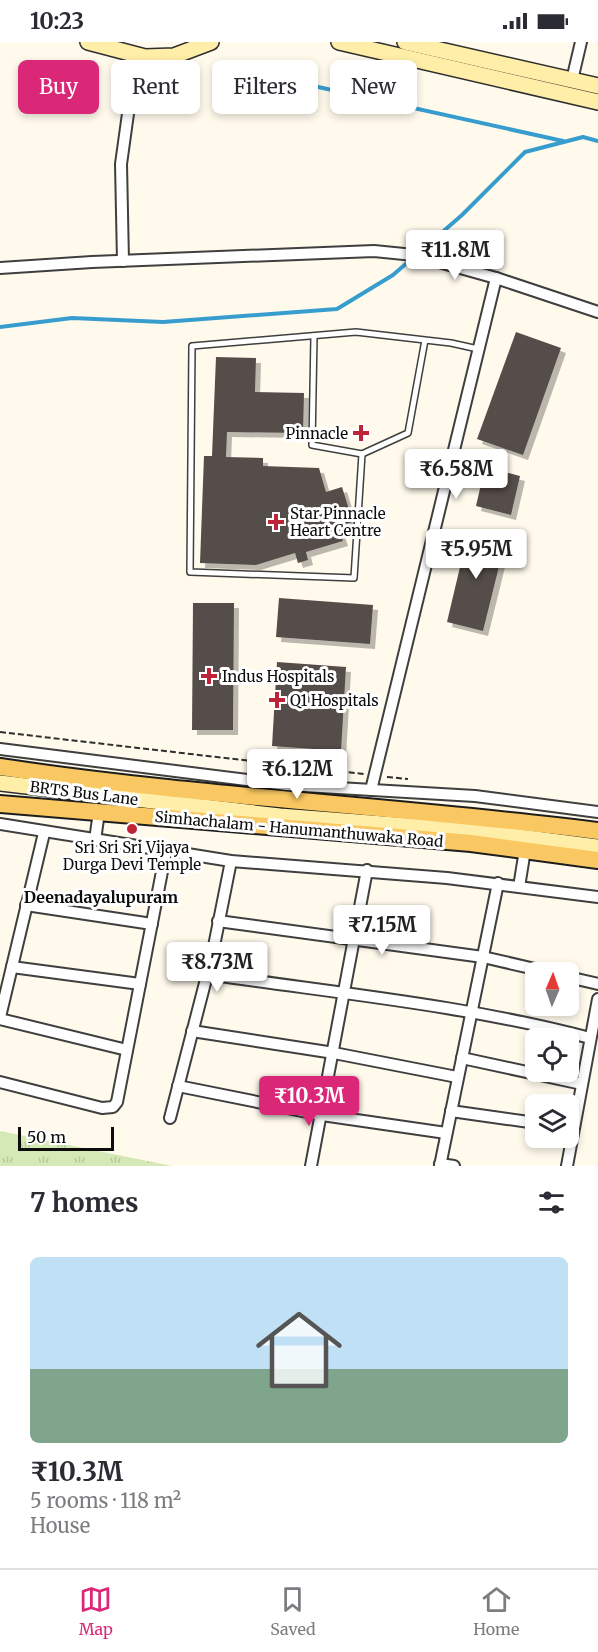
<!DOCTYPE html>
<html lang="en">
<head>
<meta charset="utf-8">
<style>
  :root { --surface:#fff; --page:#f7f7f7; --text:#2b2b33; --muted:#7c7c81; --line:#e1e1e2; --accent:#db2777 }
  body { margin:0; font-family:Merriweather,serif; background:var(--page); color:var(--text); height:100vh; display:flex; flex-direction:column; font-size:22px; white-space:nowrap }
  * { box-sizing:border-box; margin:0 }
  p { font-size:20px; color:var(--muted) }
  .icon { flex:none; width:33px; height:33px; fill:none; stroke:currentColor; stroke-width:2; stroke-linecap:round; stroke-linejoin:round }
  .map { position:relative; height:1124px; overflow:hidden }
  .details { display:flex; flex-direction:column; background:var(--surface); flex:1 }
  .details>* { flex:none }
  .guide { position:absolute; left:18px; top:18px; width:562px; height:54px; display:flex; gap:12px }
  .needle { width:39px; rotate:2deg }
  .controls { position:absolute; left:525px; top:920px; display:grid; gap:12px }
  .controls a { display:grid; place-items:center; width:54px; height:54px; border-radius:9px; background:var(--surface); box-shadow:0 3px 9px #0003; font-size:30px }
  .scale { position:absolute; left:18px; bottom:15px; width:96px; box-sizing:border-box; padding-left:6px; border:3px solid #0c0c0c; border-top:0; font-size:16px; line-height:21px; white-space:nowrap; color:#0c0c0c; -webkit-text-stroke:4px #fff; paint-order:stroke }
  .price { position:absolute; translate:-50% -51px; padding:0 14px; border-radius:6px; background:#fff; color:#222; font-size:20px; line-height:39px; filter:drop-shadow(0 2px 3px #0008) }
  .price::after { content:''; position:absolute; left:50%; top:36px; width:18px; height:14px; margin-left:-9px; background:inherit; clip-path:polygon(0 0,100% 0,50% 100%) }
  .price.selected { background:var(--accent); color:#fff }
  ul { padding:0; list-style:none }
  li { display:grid; align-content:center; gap:12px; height:318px; padding:0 30px }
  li+li { border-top:2px solid var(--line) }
  li span { display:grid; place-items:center; height:186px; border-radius:9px; color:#555 }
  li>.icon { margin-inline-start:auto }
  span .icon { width:108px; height:108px; fill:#fffc; stroke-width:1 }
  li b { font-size:26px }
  h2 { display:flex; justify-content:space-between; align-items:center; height:72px; padding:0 30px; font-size:26px }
  .tag { padding:0 21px; border-radius:9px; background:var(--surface); box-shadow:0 3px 9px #0003; font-size:21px; line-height:54px }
  .tag.selected { background:var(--accent); color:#fff }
  .status { display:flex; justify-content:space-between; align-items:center; height:42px; padding:0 30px; background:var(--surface); direction:ltr }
  .status svg { height:16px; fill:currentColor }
  .menu { display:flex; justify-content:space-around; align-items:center; height:84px; border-top:2px solid var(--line); background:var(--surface); font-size:16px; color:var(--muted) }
  .menu a { display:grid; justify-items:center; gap:3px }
  .menu .selected { color:var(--accent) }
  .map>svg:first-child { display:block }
</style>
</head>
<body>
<div class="status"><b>10:23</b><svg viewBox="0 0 49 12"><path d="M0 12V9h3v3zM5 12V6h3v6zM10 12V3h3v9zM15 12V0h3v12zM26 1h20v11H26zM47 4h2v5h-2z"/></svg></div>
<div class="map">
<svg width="598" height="1124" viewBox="0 0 598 1124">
  <defs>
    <pattern id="grass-tufts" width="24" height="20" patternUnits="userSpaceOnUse" patternTransform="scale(1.5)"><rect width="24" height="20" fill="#d4e9b6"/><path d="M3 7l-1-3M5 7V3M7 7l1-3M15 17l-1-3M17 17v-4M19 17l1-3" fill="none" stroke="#b5c79b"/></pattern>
    <filter id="shadow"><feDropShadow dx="5" dy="5" stdDeviation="0" flood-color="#0004"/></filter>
  </defs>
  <rect width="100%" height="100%" fill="#fffaec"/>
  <path fill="url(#grass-tufts)" d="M0,1089l172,35h-172z"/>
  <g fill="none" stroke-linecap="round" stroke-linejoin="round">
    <g stroke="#379dce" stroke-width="4">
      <path d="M241,28l322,71"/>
      <path d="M0,285l72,-9 91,4 174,-13 56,-34 69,-60 63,-63 58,-15 15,4"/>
    </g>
  </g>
  <g fill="#554d49" filter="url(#shadow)">
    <path d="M516,290l45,16 -38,107 -46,-16z"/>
    <path d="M216,315l40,1 -1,34 49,1 -1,40 -76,-1 -1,25 37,1v8l56,2 7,24 16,-5 11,35 -15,4 5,15 -37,11 2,8 -10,3 -3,-10 -39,12 -56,-2 4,-107h8z"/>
    <path d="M485,425l35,9 -9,39 -35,-9z"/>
    <path d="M469,487l37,9 -23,93 -36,-9z"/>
    <path d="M279,556l94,7 -3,39 -94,-7z"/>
    <path d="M193,561h41l-1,127h-41z"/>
    <path d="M277,620l69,5 -5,84 -69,-5z"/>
  </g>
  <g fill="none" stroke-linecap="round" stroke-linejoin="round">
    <g stroke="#3f3f3f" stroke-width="8">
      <g id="lane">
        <path d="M314,294l-2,109 50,9"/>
        <path d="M425,298l-17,93 -46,21 -8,124 -164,-6 2,-226 164,-14 95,11 27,6"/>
      </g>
    </g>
    <g stroke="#3f3f3f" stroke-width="14">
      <g id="street">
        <path d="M572,38l9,-38"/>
        <path d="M123,219l-2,-97 10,-72 14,-35"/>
        <path d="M0,226l92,-6 282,-11 40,4 82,23"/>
        <path d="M0,707l287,36 188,11 123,16"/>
        <path d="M371,748l125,-512 102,34"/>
        <path d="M0,782l231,37 216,17 151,19"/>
        <path d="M95,798l4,-28"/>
        <path d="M519,845l6,-37"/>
        <path d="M26,863l126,19"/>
        <path d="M218,879l265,36 65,15"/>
        <path d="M12,925l128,17"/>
        <path d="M207,932c128,19 258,31 383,64"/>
        <path d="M568,935l30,7"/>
        <path d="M0,975l44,-184"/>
        <path d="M0,977l127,31"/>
        <path d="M192,989l142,22 123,24"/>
        <path d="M462,1016l120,26"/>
        <path d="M0,1040l102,26 11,-1 4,-5 49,-251"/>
        <path d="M178,1044l144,29 124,18"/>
        <path d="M451,1069l85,12"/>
        <path d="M170,1076l42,-162 19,-95"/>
        <path d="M440,1122l14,2"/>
        <path d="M311,1124l56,-296"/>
        <path d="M440,1124l58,-283"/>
        <path d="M567,1124l31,-167"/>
      </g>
    </g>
    <g stroke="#2e2e2e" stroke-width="18">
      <g id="secondary">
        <path d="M88,0l57,15 29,-1 37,-14"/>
        <path d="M339,0l259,60"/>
        <path d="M405,0l193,44"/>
        <path d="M0,741l280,33 194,15 124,16"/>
      </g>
    </g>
    <g stroke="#1d1d1d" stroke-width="20">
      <g id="primary">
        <path d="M0,725c199,30 399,39 598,64"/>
        <path d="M0,762l471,39 127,17"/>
      </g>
    </g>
    <g stroke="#2e2e2e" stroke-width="2" stroke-dasharray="6 3" stroke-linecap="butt">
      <path d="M0,690l364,42"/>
      <path d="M387,735l21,2"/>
    </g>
    <use href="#lane" stroke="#fff" stroke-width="5"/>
    <use href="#street" stroke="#fff" stroke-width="10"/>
    <use href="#secondary" stroke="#ffeea7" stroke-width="15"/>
    <use href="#primary" stroke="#f9c862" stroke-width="16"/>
  </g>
  <g fill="#bd2437" stroke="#fff" stroke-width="2">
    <path d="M358 382h6v6h6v6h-6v6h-6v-6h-6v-6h6z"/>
    <path d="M273 471h6v6h6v6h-6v6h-6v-6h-6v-6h6z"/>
    <path d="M206 625h6v6h6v6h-6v6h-6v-6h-6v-6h6z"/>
    <path d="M274 649h6v6h6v6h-6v6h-6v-6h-6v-6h6z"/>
    <circle cx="132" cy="787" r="6"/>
  </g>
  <g text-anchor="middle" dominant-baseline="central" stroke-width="6" stroke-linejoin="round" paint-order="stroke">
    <g font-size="15" fill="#0c0c0c" stroke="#fff" text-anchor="start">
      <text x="348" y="391" text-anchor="end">Pinnacle</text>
      <text x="290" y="471">Star Pinnacle<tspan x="290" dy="17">Heart Centre</tspan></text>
      <text x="222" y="634">Indus Hospitals</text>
      <text x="290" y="658">Q1 Hospitals</text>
      <text x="132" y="805" text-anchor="middle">Sri Sri Sri Vijaya<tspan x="132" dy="17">Durga Devi Temple</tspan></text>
    </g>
    <g font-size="15" fill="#0c0c0c" stroke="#fff">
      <text transform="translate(84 751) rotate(7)">BRTS Bus Lane</text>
      <text transform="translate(299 787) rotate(5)">Simhachalam - Hanumanthuwaka Road</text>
    </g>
    <g font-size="16" font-weight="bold" fill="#0c0c0c" stroke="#fff">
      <text x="101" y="855">Deenadayalupuram</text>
    </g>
  </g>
</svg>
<div class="controls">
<a><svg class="needle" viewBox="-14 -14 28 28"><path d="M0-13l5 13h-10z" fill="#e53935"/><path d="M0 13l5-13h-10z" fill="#7c7c81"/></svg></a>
<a><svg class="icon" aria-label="locate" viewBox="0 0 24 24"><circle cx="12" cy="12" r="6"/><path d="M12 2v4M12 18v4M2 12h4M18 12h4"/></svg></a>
<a><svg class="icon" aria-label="layers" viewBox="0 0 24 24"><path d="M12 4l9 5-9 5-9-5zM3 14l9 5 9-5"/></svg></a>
</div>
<div class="scale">50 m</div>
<b class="price" style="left:455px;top:239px">₹11.8M</b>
<b class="price" style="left:456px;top:458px">₹6.58M</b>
<b class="price" style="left:476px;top:538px">₹5.95M</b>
<b class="price" style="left:297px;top:758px">₹6.12M</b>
<b class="price" style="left:382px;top:914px">₹7.15M</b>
<b class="price" style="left:217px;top:951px">₹8.73M</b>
<b class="price selected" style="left:309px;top:1085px">₹10.3M</b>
<div class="guide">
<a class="tag selected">Buy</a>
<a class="tag">Rent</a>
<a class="tag">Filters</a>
<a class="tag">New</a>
</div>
</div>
<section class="details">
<h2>7 homes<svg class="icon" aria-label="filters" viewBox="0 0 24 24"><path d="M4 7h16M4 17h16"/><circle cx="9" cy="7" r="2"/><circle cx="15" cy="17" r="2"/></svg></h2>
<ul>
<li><span style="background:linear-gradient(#bfe0f5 60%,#7fa58c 0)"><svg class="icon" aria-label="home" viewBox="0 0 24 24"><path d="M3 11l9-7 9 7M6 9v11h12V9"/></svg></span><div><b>₹10.3M</b><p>5 rooms · 118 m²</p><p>House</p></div></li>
</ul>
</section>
<nav class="menu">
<a class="selected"><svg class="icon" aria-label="map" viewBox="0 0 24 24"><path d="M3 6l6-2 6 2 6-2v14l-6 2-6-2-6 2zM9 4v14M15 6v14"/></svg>Map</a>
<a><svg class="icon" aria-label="saved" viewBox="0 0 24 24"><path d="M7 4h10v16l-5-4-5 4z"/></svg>Saved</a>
<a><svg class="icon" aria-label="home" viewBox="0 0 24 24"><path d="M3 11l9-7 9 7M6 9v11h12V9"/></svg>Home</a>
</nav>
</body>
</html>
